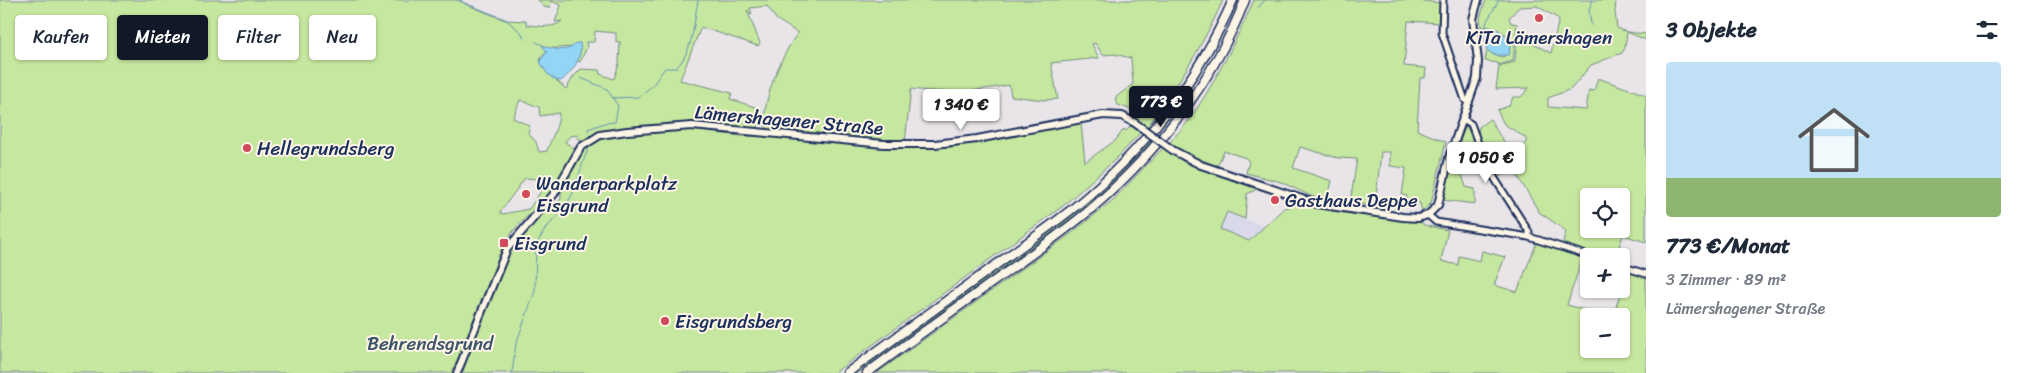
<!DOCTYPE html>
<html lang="de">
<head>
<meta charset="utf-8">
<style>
  :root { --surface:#fff; --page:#f2f2f3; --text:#1f2937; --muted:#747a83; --line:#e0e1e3; --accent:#111827 }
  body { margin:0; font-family:Sriracha,sans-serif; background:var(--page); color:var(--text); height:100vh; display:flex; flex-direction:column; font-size:19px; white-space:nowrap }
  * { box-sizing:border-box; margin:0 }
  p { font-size:16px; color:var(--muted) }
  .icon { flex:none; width:28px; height:28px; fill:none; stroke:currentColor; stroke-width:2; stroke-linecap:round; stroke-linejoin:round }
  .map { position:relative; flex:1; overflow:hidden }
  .drawer { display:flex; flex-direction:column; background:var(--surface); width:375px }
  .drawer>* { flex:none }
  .banner { position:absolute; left:15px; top:15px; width:475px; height:45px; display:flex; gap:10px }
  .buttons { position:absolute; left:1580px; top:188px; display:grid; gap:10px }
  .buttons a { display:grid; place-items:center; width:50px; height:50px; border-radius:5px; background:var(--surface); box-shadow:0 1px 4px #0004; font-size:25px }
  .price { position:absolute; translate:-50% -42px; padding:0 11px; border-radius:5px; background:#fff; color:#222; font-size:16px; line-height:32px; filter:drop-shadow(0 1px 2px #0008) }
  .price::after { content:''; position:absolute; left:50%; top:30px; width:15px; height:11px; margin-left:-8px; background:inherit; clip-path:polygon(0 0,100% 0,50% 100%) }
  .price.on { background:var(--accent); color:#fff }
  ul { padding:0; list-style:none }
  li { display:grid; align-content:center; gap:10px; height:265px; padding:0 20px }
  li+li { border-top:1px solid var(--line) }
  li span { display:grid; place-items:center; height:155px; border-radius:5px; color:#555 }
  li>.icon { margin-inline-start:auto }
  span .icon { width:90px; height:90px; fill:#fffc; stroke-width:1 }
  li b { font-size:21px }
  h2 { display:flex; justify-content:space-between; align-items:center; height:60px; padding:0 20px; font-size:21px }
  .tag { padding:0 18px; border-radius:5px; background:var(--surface); box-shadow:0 1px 4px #0004; font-size:18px; line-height:45px }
  .tag.on { background:var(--accent); color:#fff }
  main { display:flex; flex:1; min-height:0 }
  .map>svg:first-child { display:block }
</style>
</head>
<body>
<main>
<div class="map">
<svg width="1646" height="373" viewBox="0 0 1646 373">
  <rect width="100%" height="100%" fill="#e8e4e8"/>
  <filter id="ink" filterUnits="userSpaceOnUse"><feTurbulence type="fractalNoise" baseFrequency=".02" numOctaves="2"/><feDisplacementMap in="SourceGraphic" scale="10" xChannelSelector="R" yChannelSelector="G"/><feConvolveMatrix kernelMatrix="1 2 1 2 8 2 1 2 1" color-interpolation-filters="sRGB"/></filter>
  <g filter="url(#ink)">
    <path fill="#dad9ea" d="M1227,212l38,14 -16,15 -29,-11z"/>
    <g fill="#c6e79f" stroke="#708b7e" fill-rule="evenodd">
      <path d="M0,0h461l4,4 40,16 21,1 1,4c12,1 26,4 35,-4l-7,1 6,-17 -10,-4 -1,7 -6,-1 -6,-7h685c-20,46 -46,86 -76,127l-10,-7 -5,-10 -14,-5 -3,-7 18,-14 -2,-26 -17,-4 -11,1 -8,-12 -3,1 7,14 -48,5 7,36 -14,1 -33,-4 -2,-11c-39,7 -58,9 -98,4l-6,53 -108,-11 -27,-1 -5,-4c-4,-25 18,-74 33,-93l-22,-14 -9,-13 -17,2 2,7 -5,-5 13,33 -2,3 -57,-19 -21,53 52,13 -2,6 31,10 -3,19h-25l-41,-6 -87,8 -21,10 -6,-1v-4l-8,1 -5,6 10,7 -23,42 -38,39 -11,16 -51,127h-452zM595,31l21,2v9h4l-1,22 -5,15 -14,-5 -1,-4 -18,-1 -7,7 -8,13 -22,-20 -4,-11 7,-6v-4c11,1 23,-2 34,0l-4,13 3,1 7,-15 -1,-5h8zM520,100l19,7 1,9 19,-3c0,13 -8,25 -12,38l-8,1 -3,-10 -8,-9 2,-7 -17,-8zM544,174l6,4 -21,31 -26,5 -3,-2 25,-34 13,1z"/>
      <path d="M1254,0h159l28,3 -1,20 -32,-2 -4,45 22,2 -1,10h-5l-3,52 29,12 -15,61 -9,9 -2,-9 -14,-3 1,-4 -5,-1 4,-27 -16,-2v-14h-9l-6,54 -25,-3 7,-44 -19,-1 -38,-11 -7,21 39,13 -5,19 -14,-3 -32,-15 -35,-9 3,-11 -3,-4 -22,-7 -7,15 -32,-13 -16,-10c6,-7 13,-14 18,-20 26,-36 49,-82 67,-123z"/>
      <path d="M1486,0h130l-1,12 2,16 10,4 19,2v6l-19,-8 -2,16 -3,5 -31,12 -20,24 -23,9v9l38,3 3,-20 5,1 4,-13 48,17v147l-23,-7 -7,21h-22l-32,-10 4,-15 -27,-19 -26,-44 -16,10 -19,-38 1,-13 11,-8c8,13 18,39 36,24v-5l-22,-14 -7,-14 12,-4 4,-9h8l8,-9 -33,1 3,-23 16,-4 2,-26 34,17 8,-34 -22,-13 -18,1 -10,11 2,5 6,1 -4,37 -15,4v-2l-13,-2 2,-11 7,5 10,2 7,-20 -21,-10h-9l-1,-9zM1589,196h32v33h-32z"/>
      <path d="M1081,123l4,39 31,-22 8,-11 2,2 5,-5 9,7 -22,24 -55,49 -229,167h-372l44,-116 17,-24 29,-31 5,1 4,-4v-10l23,-41 10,-7 22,-6 74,-5 51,6 54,1 96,11h26l35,-1z"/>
      <path d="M1466,125l10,22 -14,28 4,12 9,2v15l-32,-4 11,-43z"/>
      <path d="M1151,140l1,1 -35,37 -44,39 -215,156h-3l221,-161 47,-42z"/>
      <path d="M1164,147l21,16 72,26 -10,5 -2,25 -18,-7 -7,17 29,12 35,-33 15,-4 45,9 75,9 8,4 21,4 -7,31 17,4 1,-9 21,5 2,-10 23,6 -11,28 23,7 20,-50 46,14 -16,49 40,11h-18v33h32v-33h-8l15,-45 18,6v96h-769l195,-140 41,-33z"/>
    </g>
    <g fill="#93d5f5" stroke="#6393b9">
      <path d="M1481,27l17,2 3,4 10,4 -2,18h-15l-7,-5z"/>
      <path d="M576,43h4c3,15 -8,29 -19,38 -11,-1 -17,-11 -21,-20l7,-9 -5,-7c11,4 25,9 34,-2z"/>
    </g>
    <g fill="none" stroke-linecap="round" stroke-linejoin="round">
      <g stroke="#6393b9" stroke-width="1">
        <path d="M457,0l48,19 16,13 4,8"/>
        <path d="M778,1l1,-1"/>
        <path d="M1258,8l7,-8"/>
        <path d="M1591,25l-2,-16 4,-9"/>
        <path d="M1487,28l-1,-5 13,-23"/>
        <path d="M536,42l7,3"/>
        <path d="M581,78l26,11 11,17 -3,16 -10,1 -17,6v2"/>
        <path d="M613,98l25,-1 14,-11 13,-18h11c18,-18 17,-44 22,-67"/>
        <path d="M568,202c11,-17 12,-39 23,-58"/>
        <path d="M512,373l4,-29 19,-53 1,-46 10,-17 14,-15"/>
      </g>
      <g stroke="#1b2f5e" stroke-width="9">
        <g id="minor">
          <path d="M1443,0l-1,33 23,67 4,3"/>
          <path d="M1463,119l8,5 15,41 43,67v5"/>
          <path d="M1428,215l8,7 93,15 60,19"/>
          <path d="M1621,266l25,8"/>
        </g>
      </g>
      <g stroke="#1b2f5e" stroke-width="10">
        <g id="major">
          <path d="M1174,151l27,14 116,39 86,13 15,1 10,-3 10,-10 11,-47 28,-80 1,-17 -5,-42 5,-19"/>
          <path d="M457,373l50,-124 47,-55 27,-47 19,-12 27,-4 65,-5 192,18h51l42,-5 126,-24 19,1 13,7"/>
        </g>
      </g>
      <g stroke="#1b2f5e" stroke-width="11">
        <g id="highway">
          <path d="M847,373c45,-33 90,-65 135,-98 31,-23 64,-45 94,-69 67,-55 122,-126 157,-206"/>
          <path d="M867,373c41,-30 82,-60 123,-89 34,-25 69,-48 101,-75 65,-56 123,-128 154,-209"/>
        </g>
      </g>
      <use href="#minor" stroke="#fcf5e5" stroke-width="5"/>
      <use href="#major" stroke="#fcf5e5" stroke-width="6"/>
      <use href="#highway" stroke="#fcf5e5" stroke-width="8"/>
      <g stroke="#1b2f5e" stroke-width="10" stroke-linecap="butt">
        <path id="major-bridge" d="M1135,123l39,28"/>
      </g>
      <use href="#major-bridge" stroke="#fcf5e5" stroke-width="6"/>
    </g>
  </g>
  <g fill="#d1495b" stroke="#fcf5e5" stroke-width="2">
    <circle cx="1539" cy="18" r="5"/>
    <circle cx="247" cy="148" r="5"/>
    <circle cx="526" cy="194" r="5"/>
    <circle cx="1275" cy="200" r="5"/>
    <rect x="499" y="238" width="10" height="10" rx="2.5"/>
    <circle cx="665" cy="321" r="5"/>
  </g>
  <g text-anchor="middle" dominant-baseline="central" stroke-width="4" stroke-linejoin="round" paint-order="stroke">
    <g font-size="19" fill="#1b2f5e" stroke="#fcf5e5" text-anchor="start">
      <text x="1539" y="37" text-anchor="middle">KiTa Lämershagen</text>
      <text x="257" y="148">Hellegrundsberg</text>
      <text x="536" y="183">Wanderparkplatz<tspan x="536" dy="22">Eisgrund</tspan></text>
      <text x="1285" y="200">Gasthaus Deppe</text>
      <text x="514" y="243">Eisgrund</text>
      <text x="675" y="321">Eisgrundsberg</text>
    </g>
    <g font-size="19" fill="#1b2f5e" stroke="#fcf5e5">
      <text transform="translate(789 120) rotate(5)">Lämershagener Straße</text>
    </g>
    <g font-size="19" fill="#3d546b" stroke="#fcf5e5">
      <text x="430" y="343">Behrendsgrund</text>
    </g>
  </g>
</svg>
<div class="buttons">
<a><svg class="icon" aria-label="locate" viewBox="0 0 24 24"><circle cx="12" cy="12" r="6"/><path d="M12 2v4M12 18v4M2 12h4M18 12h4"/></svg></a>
<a>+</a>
<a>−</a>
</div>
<b class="price on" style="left:1161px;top:128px">773 €</b>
<b class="price" style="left:961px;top:131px">1 340 €</b>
<b class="price" style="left:1486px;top:184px">1 050 €</b>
<div class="banner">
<a class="tag">Kaufen</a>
<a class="tag on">Mieten</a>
<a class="tag">Filter</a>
<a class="tag">Neu</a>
</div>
</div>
<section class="drawer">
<h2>3 Objekte<svg class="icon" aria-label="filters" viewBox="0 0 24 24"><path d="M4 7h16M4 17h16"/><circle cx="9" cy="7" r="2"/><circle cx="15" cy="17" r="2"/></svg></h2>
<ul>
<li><span style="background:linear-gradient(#bfe0f5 75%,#8fb573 0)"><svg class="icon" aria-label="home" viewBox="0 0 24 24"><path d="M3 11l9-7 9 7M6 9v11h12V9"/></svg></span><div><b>773 €/Monat</b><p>3 Zimmer · 89 m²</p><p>Lämershagener Straße</p></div></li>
</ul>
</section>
</main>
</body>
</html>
